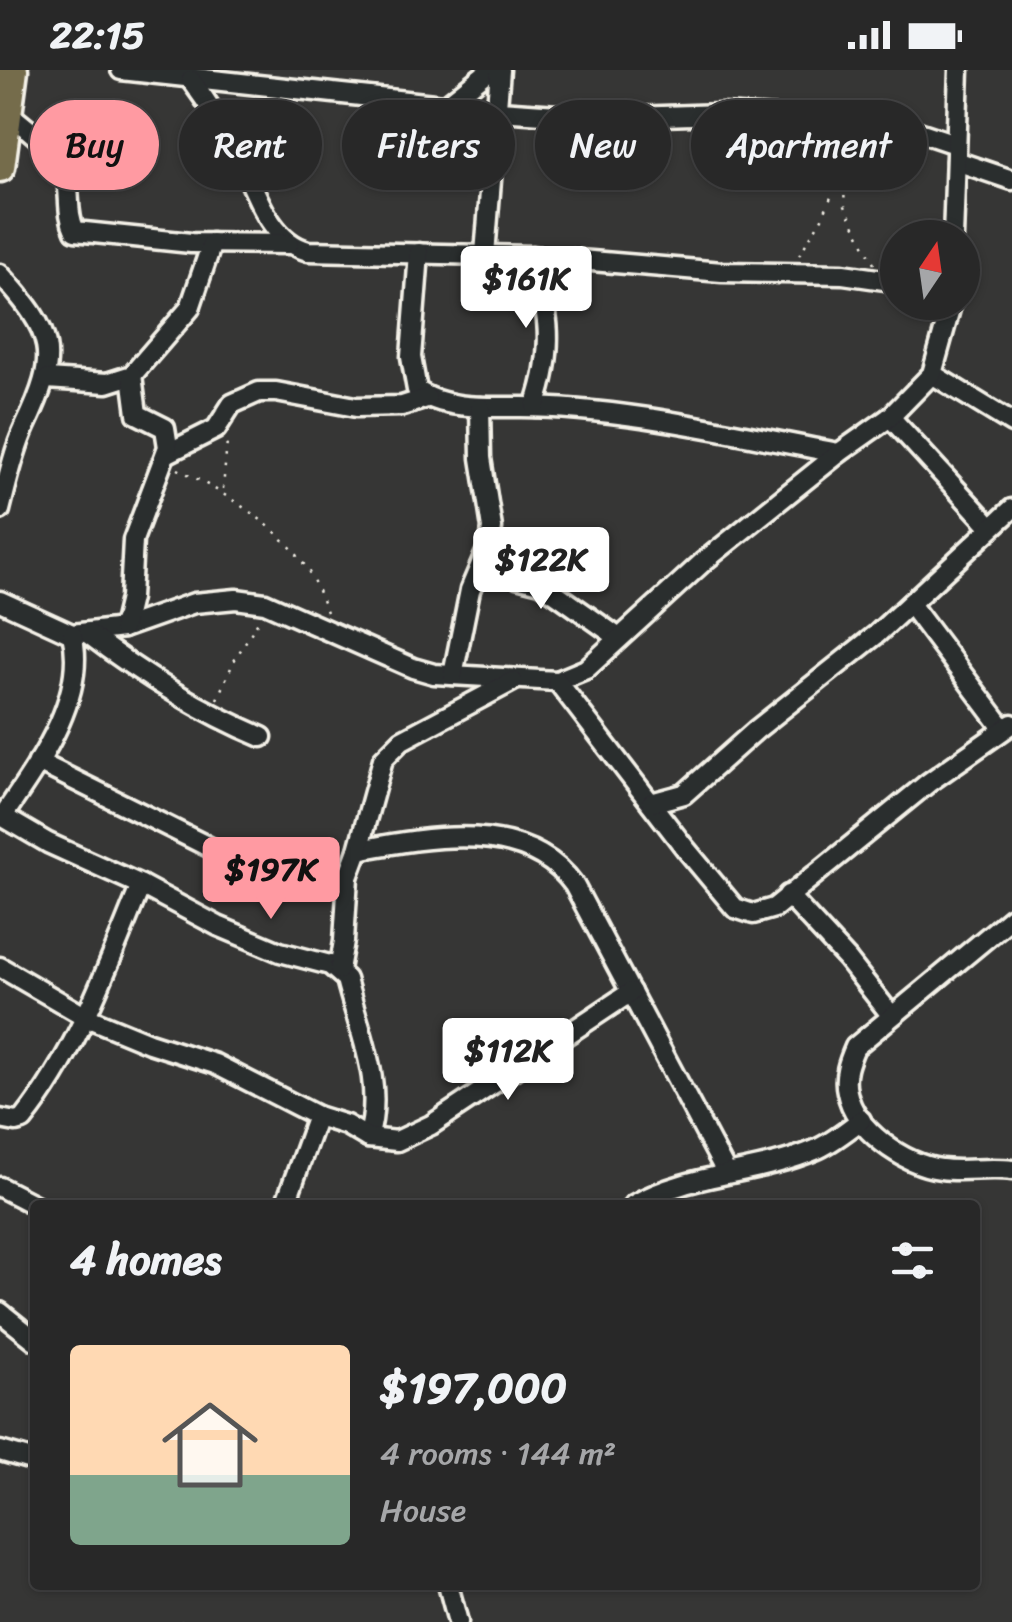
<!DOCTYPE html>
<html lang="en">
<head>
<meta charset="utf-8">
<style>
  :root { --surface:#282828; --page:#303030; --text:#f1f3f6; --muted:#a5a6a8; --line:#444445; --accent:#ff9aa2 }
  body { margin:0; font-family:Sriracha,sans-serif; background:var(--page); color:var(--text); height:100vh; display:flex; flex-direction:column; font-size:38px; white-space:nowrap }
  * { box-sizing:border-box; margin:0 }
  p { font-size:32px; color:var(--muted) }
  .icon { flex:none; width:55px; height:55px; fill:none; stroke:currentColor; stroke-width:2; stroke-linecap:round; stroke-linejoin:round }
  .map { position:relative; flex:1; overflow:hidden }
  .panel { position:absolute; left:30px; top:1130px; width:950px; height:390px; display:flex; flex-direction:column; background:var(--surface); border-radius:10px; box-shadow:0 2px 8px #0004,0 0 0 2px var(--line) }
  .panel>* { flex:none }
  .guide { position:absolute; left:30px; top:30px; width:952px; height:90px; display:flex; gap:20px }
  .needle { width:65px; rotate:13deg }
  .controls { position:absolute; left:880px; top:150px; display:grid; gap:20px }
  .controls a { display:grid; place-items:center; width:100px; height:100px; border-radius:50%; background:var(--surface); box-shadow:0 2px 8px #0004,0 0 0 2px var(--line); font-size:50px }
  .price { position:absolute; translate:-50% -85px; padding:0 22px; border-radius:10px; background:#fff; color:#222; font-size:32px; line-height:65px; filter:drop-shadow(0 2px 5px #0008) }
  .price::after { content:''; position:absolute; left:50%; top:60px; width:30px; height:22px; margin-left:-15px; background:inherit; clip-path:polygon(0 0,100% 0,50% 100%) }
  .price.current { background:var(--accent); color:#111 }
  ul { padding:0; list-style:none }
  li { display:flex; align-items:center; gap:30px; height:250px; padding:0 40px }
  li+li { border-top:2px solid var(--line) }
  li span { display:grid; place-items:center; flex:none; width:280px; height:200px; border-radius:10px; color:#555 }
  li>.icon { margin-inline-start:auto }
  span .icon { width:120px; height:120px; fill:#fffc; stroke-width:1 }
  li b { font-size:42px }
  h2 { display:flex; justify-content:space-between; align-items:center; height:120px; padding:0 40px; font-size:42px }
  .tag { padding:0 35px; border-radius:45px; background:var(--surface); box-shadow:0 2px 8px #0004,0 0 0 2px var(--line); font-size:35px; line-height:90px }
  .tag.current { background:var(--accent); color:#111 }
  .status { display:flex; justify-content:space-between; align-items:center; height:70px; padding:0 50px; background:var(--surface); direction:ltr }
  .status svg { height:28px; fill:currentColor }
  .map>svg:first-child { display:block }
</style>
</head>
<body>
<div class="status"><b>22:15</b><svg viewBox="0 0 49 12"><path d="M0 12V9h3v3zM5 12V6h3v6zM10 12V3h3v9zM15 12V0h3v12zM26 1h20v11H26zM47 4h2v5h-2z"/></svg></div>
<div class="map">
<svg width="1012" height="1552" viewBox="0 0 1012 1552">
  <rect width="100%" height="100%" fill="#363635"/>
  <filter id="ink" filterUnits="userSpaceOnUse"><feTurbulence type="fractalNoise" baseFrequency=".01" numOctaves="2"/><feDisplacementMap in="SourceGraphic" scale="20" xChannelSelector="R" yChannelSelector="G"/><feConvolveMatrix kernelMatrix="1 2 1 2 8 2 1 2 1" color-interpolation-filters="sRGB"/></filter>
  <g filter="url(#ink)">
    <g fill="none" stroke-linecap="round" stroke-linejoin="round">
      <g stroke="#f4f1e8" stroke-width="25">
        <g id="minor">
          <path d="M121,0l378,41 103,7 120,-4 142,8 43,6 48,16"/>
          <path d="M191,10c17,23 33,48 46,73 18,34 30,87 71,98l224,5 190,16 121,2 55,8"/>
          <path d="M446,35l44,-35"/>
          <path d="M7,42c19,16 51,38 59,64 5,19 0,36 9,55l116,12 98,1"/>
          <path d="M956,91l56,19"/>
          <path d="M953,168l6,-168"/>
          <path d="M419,183l-8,104 6,33c26,20 73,17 104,17 101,0 218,28 318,46"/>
          <path d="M485,184l15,-184"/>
          <path d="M532,186c18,58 23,92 3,151"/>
          <path d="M0,204c55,60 60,80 25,153 -12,26 -18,56 -25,83"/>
          <path d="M932,304l80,49"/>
          <path d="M47,309l60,4 25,-8 58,-67 22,-65"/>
          <path d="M890,347l101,110"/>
          <path d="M166,384l50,-25 16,-25 27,-12h17l80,15 46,-1 25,-8"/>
          <path d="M490,473l13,9 14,25 24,6 78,55"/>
          <path d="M0,531l72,33 51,-6 71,-25 42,-4 29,4 148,65 21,6 123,7 29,-12 117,-107 136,-109 51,-36 42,-43 20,-72"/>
          <path d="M910,534l93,124"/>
          <path d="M123,558l7,-30 3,-58 35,-93 -3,-19 -28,-14 -5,-39"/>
          <path d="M87,563c55,42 111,77 175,104"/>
          <path d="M453,605l17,-85 20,-47 2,-15 -11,-70 -1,-51"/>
          <path d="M557,611l128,167 50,60 18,6 21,-6 154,-125 84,-59"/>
          <path d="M38,692l171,85 60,25 47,12 32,-7"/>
          <path d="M651,733l33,-9 72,-64 121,-96 135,-125"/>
          <path d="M0,745l48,28 93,42 77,41 62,26 50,13 16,14c13,53 39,105 22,159"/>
          <path d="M3,746c34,-50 85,-119 69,-182"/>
          <path d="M358,780c70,-13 168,-32 216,35l152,287"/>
          <path d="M788,825l59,64 44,56"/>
          <path d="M1012,847l-157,130c-6,14 -12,29 -8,45 7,37 57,73 94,77 23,3 47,-2 71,1"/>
          <path d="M0,897l86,50 63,26 66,21 102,52 29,9 22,13 29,3 34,-16 200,-133"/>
          <path d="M339,900l5,-29 4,-64 10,-27 25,-91 19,-19 111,-59"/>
          <path d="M0,1049l16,3 7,-2c55,-69 85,-155 118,-235"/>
          <path d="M0,1117l35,18"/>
          <path d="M285,1135l32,-89"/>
          <path d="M633,1135c56,-32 123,-30 182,-55 17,-7 31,-19 46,-30"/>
          <path d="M0,1242l35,28"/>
          <path d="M0,1381l35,10"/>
          <path d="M448,1515l10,37"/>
        </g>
      </g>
      <g stroke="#f4f1e8" stroke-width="35">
        <path id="trunk" d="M0,97l13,-97"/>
      </g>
      <g stroke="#f4f1e8" stroke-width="2.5" stroke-dasharray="2.5 8" stroke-linecap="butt">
        <path d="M843,104l2,32 29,58"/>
        <path d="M799,185l23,-37 35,-81"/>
        <path d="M178,399c43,22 103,57 129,100 8,13 14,29 20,43"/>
        <path d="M223,419l4,-47"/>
        <path d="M217,629l17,-38 26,-43"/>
        <path d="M181,1552h1"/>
      </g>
      <use href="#minor" stroke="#2a2d2e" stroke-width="18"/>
      <use href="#trunk" stroke="#746c4b" stroke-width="28"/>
    </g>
  </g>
</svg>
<div class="controls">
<a><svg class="needle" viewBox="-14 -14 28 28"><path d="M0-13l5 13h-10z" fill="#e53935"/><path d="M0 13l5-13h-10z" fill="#a5a6a8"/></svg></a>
</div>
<b class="price" style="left:526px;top:261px">$161K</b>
<b class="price" style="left:541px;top:542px">$122K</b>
<b class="price current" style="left:271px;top:852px">$197K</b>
<b class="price" style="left:508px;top:1033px">$112K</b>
<div class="guide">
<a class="tag current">Buy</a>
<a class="tag">Rent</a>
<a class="tag">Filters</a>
<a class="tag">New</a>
<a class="tag">Apartment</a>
</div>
<section class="panel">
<h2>4 homes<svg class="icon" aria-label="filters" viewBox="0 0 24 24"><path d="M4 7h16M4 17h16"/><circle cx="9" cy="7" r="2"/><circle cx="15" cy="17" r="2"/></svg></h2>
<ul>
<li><span style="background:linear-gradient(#ffd9b3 65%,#7fa58c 0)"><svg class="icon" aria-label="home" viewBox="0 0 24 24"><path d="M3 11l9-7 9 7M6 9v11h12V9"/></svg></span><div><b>$197,000</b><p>4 rooms · 144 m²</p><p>House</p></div></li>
</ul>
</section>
</div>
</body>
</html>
